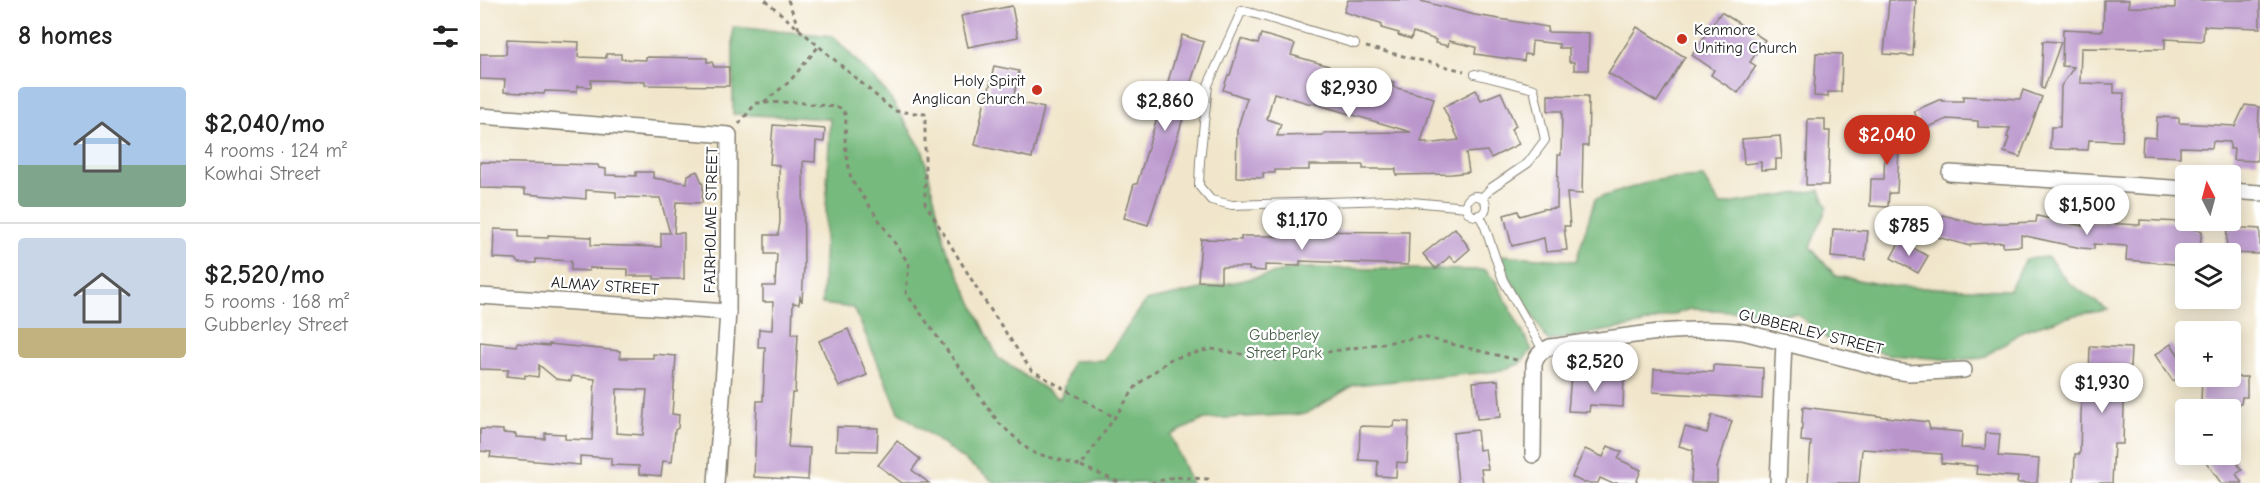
<!DOCTYPE html>
<html lang="en">
<head>
<meta charset="utf-8">
<style>
  :root { --surface:#fff; --page:#f6f6f6; --text:#222; --muted:#767676; --line:#e0e0e0; --accent:#c8321e }
  body { margin:0; font-family:"Comic Neue",sans-serif; background:var(--page); color:var(--text); height:100vh; display:flex; flex-direction:column; font-size:22px; white-space:nowrap }
  * { box-sizing:border-box; margin:0 }
  p { font-size:20px; color:var(--muted) }
  .icon { flex:none; width:33px; height:33px; fill:none; stroke:currentColor; stroke-width:2; stroke-linecap:round; stroke-linejoin:round }
  .map { position:relative; flex:1; overflow:hidden }
  .drawer { display:flex; flex-direction:column; background:var(--surface); width:480px }
  .drawer>* { flex:none }
  .needle { width:39px; rotate:354deg }
  .fabs { position:absolute; left:1695px; top:165px; display:grid; gap:12px }
  .fabs a { display:grid; place-items:center; width:66px; height:66px; border-radius:6px; background:var(--surface); box-shadow:0 3px 15px #0003; font-size:30px }
  .price { position:absolute; translate:-50% -51px; padding:0 14px; border-radius:21px; background:#fff; color:#222; font-size:20px; line-height:39px; filter:drop-shadow(0 2px 3px #0008) }
  .price::after { content:''; position:absolute; left:50%; top:36px; width:18px; height:14px; margin-left:-9px; background:inherit; clip-path:polygon(0 0,100% 0,50% 100%) }
  .price.on { background:var(--accent); color:#fff }
  ul { padding:0; list-style:none }
  li { display:flex; align-items:center; gap:18px; height:150px; padding:0 18px }
  li+li { border-top:2px solid var(--line) }
  li span { display:grid; place-items:center; flex:none; width:168px; height:120px; border-radius:6px; color:#555 }
  li>.icon { margin-inline-start:auto }
  span .icon { width:72px; height:72px; fill:#fffc; stroke-width:1 }
  li b { font-size:26px }
  h2 { display:flex; justify-content:space-between; align-items:center; height:72px; padding:0 18px; font-size:26px }
  main { display:flex; flex:1; min-height:0 }
  .map>svg:first-child { display:block }
</style>
</head>
<body>
<main>
<section class="drawer">
<h2>8 homes<svg class="icon" aria-label="filters" viewBox="0 0 24 24"><path d="M4 7h16M4 17h16"/><circle cx="9" cy="7" r="2"/><circle cx="15" cy="17" r="2"/></svg></h2>
<ul>
<li><span style="background:linear-gradient(#a9c7e8 65%,#7fa58c 0)"><svg class="icon" aria-label="home" viewBox="0 0 24 24"><path d="M3 11l9-7 9 7M6 9v11h12V9"/></svg></span><div><b>$2,040/mo</b><p>4 rooms · 124 m²</p><p>Kowhai Street</p></div></li>
<li><span style="background:linear-gradient(#c9d6e8 75%,#c2b280 0)"><svg class="icon" aria-label="home" viewBox="0 0 24 24"><path d="M3 11l9-7 9 7M6 9v11h12V9"/></svg></span><div><b>$2,520/mo</b><p>5 rooms · 168 m²</p><p>Gubberley Street</p></div></li>
</ul>
</section>
<div class="map">
<svg width="1780" height="483" viewBox="0 0 1780 483">
  <rect width="100%" height="100%" fill="#fff"/>
  <filter id="ink" filterUnits="userSpaceOnUse"><feTurbulence type="fractalNoise" baseFrequency=".0167" numOctaves="2"/><feDisplacementMap in="SourceGraphic" scale="12" xChannelSelector="R" yChannelSelector="G"/><feConvolveMatrix kernelMatrix="1 2 1 2 8 2 1 2 1" color-interpolation-filters="sRGB"/></filter>
  <filter id="wash" filterUnits="userSpaceOnUse"><feTurbulence type="fractalNoise" baseFrequency=".008" numOctaves="4" result="noise"/><feDisplacementMap in="SourceGraphic" scale="24" xChannelSelector="R" yChannelSelector="G"/><feGaussianBlur stdDeviation="1.35" result="paint"/><feColorMatrix in="noise" values="0 0 0 0 0 0 0 0 0 0 0 0 0 0 0 0 0 1.4 0 .05"/><feComposite in="paint" operator="in"/></filter>
  <g filter="url(#wash)">
    <rect width="100%" height="100%" fill="#f1e6cb"/>
    <g fill="#77ba7e" stroke="#4a6b4d" stroke-width="1.5">
      <path d="M253,27l100,9 54,57 36,58 23,96 52,111 62,41 12,-38 32,-1 42,-59 153,-33 186,2 11,12 36,68 -13,14 -20,7 -145,14 -48,29 -101,5 -34,16 20,48h-196l-96,-71 -45,-104 -32,-4 8,-185 -97,-5z"/>
      <path d="M1223,177l17,28 100,-15 7,17 -17,40 26,29 60,11 113,3 17,-31 22,-2 20,25 40,28 -33,5 -51,15 -41,28 -27,2 -65,-5 -64,-16 -30,-25 -106,-5 -52,16 -91,16 -38,-63 -9,-23 75,6 19,-62 60,-19z"/>
    </g>
    <g id="blocks">
      <g fill="#ba95cc" fill-rule="evenodd">
        <path d="M868,0h69l58,15 73,12 -1,5 42,1 -1,37h-14v-8h-5v-14h-10v-4l-27,-3 -1,14 -6,-1 -1,7 -49,-7 1,-7 -27,-6 -1,5 -13,-3 1,-3 -23,-8 -2,7 -13,-4 1,-2 -18,-5 1,-4 -2,-1 -36,-11z"/>
        <path d="M1409,0h27l-3,56 -29,-2z"/>
        <path d="M1624,0h25l-1,7 47,1v-8h85v28l-56,-2 -1,15 -38,-2v10l-84,-1 -1,35 34,1v9h10l-2,48 -33,-1 -1,10 -38,-1 1,-22h9l1,-41 13,-19 -12,-1 1,-37 40,2z"/>
        <path d="M532,6l6,31 -50,10 -7,-31z"/>
        <path d="M1241,12l44,28 -15,22 6,4 -18,27 -27,-18 3,-5 -22,-15z"/>
        <path d="M1157,27l48,30 -28,45 -49,-29z"/>
        <path d="M781,34l34,10 -4,11 38,11 -1,4 46,14 2,-7 18,5 -1,5 41,11 -13,44h6v2l32,-4 -16,-33 33,-17 5,10 20,-8 15,34 -5,3 8,15 -28,14 -4,-7 -21,2 3,19 -17,2 -56,1v-6h-33v-4h-54v5h-34v3h-12v5l-27,-1 1,-47 10,-32 -24,-8 5,-15h2l11,-36 17,5zM794,93l37,11 1,-1 99,29 -87,1v2l-47,1 4,-12 -14,-5z"/>
        <path d="M702,35l22,7 -17,52 3,1 -12,40 -30,90 -24,-7 10,-34h3z"/>
        <path d="M27,39l72,3 -1,15 28,1v-4h15v5l25,1v-3l61,1v4h5l2,5h15v19l-84,-1v-4l-54,-1v7l-14,-1v6l-32,-1 -1,3 -40,-2 1,-12 -25,-1v-25h26z"/>
        <path d="M1563,41l18,1 -17,47 -3,-1z"/>
        <path d="M1336,53l26,1 -1,38h-13v5l-14,-1z"/>
        <path d="M514,66l25,5 -6,30 31,7 -12,50 -57,-13 11,-50h2z"/>
        <path d="M1543,90l19,7 -22,60 -16,-5 5,-14 -2,-1 3,-9 -32,-1v-6l-31,-2 -25,11 -8,-19 27,-12 1,2h21v-5l57,3z"/>
        <path d="M1068,95l40,1v10l1,-2 -1,42h-5l-1,48 -15,-1 3,33h-6l3,24 -21,2 -2,-14 -32,8 -8,-31 14,-4 2,5 23,-7 14,-1 1,-53h3l1,-44h-14z"/>
        <path d="M1765,105l14,2 -2,54 -24,-1 1,-11h-4v-7l-17,-1 -1,7 -32,-1v10l-38,-2 1,-18 13,1 1,-21 22,1v5l56,3z"/>
        <path d="M1328,119h17v12h5l-2,54h-22z"/>
        <path d="M1398,124l22,1 -3,68h-8l-1,14 -18,-1 1,-27h13l1,-34h-8z"/>
        <path d="M293,125l52,4 -1,13 -8,-1 -1,21 -12,-1 1,104 -2,37 -2,-5 -1,7 -6,-1 -1,31h6l-3,59h-3l-4,54 22,1 -2,32 -54,-3 3,-76h6l2,-54h-7l1,-18 13,1 1,-28h-10v-16h12l2,-32h-12v-19h13l2,-13 -1,-57 -9,-1z"/>
        <path d="M1300,136l2,23h-6v10l-15,1v-8l-17,2 -2,-25z"/>
        <path d="M0,162l118,3 1,3 7,1v6l30,1v-4h17v6l34,5 1,-8 9,-4 6,14 -1,18 -26,-1 -2,31h10v46h-30v-3h-26v-7l-39,-1v3l-18,-1v-9l-35,-2v4h-17l-3,-4 -23,-1 1,-29 25,1v7l29,1v-3l43,2v8l70,2v-14h9l-10,-35 -44,-1v-5l-30,-2v9l-61,-5v-5l-45,-1z"/>
        <path d="M1463,215l33,9 60,-2 1,-6 46,10v-4l57,3v-5l40,2 1,-2 15,2 -1,7 7,2 -3,23h-13v11l-60,-5 1,-14 -33,-2v5l-13,-1 -60,-13v11l-18,1v-5l-33,2v2l-33,-9z"/>
        <path d="M1747,227l33,2v25l-34,-1z"/>
        <path d="M975,228l15,21 -15,13 -5,-6 -14,13 -13,-15z"/>
        <path d="M1353,229l35,2 -3,29 -34,-3z"/>
        <path d="M801,231l128,1 -1,33 -108,-4v5l-35,-1v6l-16,-1v-3h-28v15l-23,-1 3,-42 40,1v-4h39z"/>
        <path d="M1420,241l28,15 -10,17 -27,-15z"/>
        <path d="M368,329l19,46 -28,12 -20,-46z"/>
        <path d="M0,342l36,4 1,-3 32,3v-2l71,7v7h33v-4l23,2 -4,58 7,1 -1,13 -3,2 -3,32 -9,-1 -2,15 -22,-2v-8l-28,-1v-7l-31,-2v9l-90,-8 1,-5 -11,-1v-22l23,1v3l13,1v3l29,2v-6l20,1v5l27,1 3,-61 -23,-3 -1,5 -15,-2 -17,-14 -1,12 -13,-2v3l-19,-2 3,-6 -29,-1zM137,389l30,1 -4,45 -27,-2z"/>
        <path d="M1691,344l15,22v6l-13,9 -18,-26z"/>
        <path d="M1610,346l41,2 -1,20h-5l-2,76h-9l-2,39h-38l1,-29h5l2,-75h7z"/>
        <path d="M1233,365l50,3 -1,31 -109,-7 1,-23 59,3z"/>
        <path d="M1091,375l53,3 -1,29 -33,-2 -1,7 -21,-1z"/>
        <path d="M1722,377h45v20h-5l-1,7 -40,-2z"/>
        <path d="M1018,380l3,37 -24,2 -4,-37z"/>
        <path d="M1323,407l125,15 2,7 32,3 -1,16 24,1 1,-16 14,1 -2,22 41,3 -2,24h-20l1,-6 -42,-3 1,-8 -36,-3 1,-9 -80,-5 -3,34h-51l3,-41 -10,-1z"/>
        <path d="M1232,415l20,6 -15,47v15h-26l2,-33 -14,-4 6,-19 22,6z"/>
        <path d="M914,421l15,1 -2,41 -10,-1 -1,15 -19,-1 1,-15 -19,-1 1,-34 33,1z"/>
        <path d="M357,427l41,1 -1,23 -41,-1z"/>
        <path d="M997,430l2,20 6,-1 3,20h-7l2,14h-25l-5,-50z"/>
        <path d="M417,441l23,18 -8,11 17,13h-27l-24,-18z"/>
        <path d="M1128,446l14,6 -4,7 23,11 -5,13h-25l-11,-5 -2,5h-14l-12,-6 13,-28 18,8z"/>
        <path d="M1730,454h20l12,16 -6,4 6,9h-21l-17,-24z"/>
      </g>
    </g>
  </g>
  <g filter="url(#ink)">
    <use href="#blocks" fill-opacity="0" stroke="#868174" stroke-width="1.5"/>
    <g fill="none" stroke-linecap="round" stroke-linejoin="round">
      <g stroke="#868174" stroke-width="10">
        <g id="service">
          <path d="M875,44l-113,-34 -34,75 -8,76 -1,25 12,14 21,5 158,-5 77,7"/>
          <path d="M995,74l59,15 11,51 -17,23 -37,25 -9,10"/>
          <circle cx="996" cy="206" r="10"/>
          <path d="M999,215l5,9 19,56 40,70"/>
        </g>
      </g>
      <g stroke="#868174" stroke-width="18">
        <g id="minor">
          <path d="M0,116l249,19 -1,177 -12,171"/>
          <path d="M1470,173l236,16"/>
          <path d="M1750,191l30,2"/>
          <path d="M0,296l248,16"/>
          <path d="M1053,455l1,-91c3,-9 7,-13 16,-17 64,-8 130,-23 193,-15l152,39 14,2 55,-3"/>
          <path d="M1298,483l6,-141"/>
        </g>
      </g>
      <g stroke="#868174" stroke-width="3" stroke-dasharray="4.5 4.5" stroke-linecap="butt">
        <path d="M285,0l129,111 31,3v89l59,97 47,70 83,47"/>
        <path d="M308,0l11,29"/>
        <path d="M886,47l98,24"/>
        <path d="M284,102l25,-20 30,-36"/>
        <path d="M259,124l17,-21 40,-1 46,6 4,8 -1,28 6,35 58,85 -3,29 93,130 32,29 50,14 56,-81 34,-26 40,-10 65,11 147,-23 98,24"/>
        <path d="M601,466l40,17"/>
        <path d="M671,483l23,-6 34,2 3,4"/>
      </g>
      <use href="#service" stroke="#fff" stroke-width="8"/>
      <use href="#minor" stroke="#fff" stroke-width="15"/>
    </g>
  </g>
  <g fill="#c8321e" stroke="#fff" stroke-width="2">
    <circle cx="1202" cy="39" r="6"/>
    <circle cx="557" cy="90" r="6"/>
  </g>
  <g text-anchor="middle" dominant-baseline="central" stroke-width="4.5" stroke-linejoin="round" paint-order="stroke">
    <g font-size="16" fill="#1c1c1c" stroke="#fff" text-anchor="start">
      <text x="1214" y="30">Kenmore<tspan x="1214" dy="18">Uniting Church</tspan></text>
      <text x="545" y="81" text-anchor="end">Holy Spirit<tspan x="545" dy="18">Anglican Church</tspan></text>
    </g>
    <g font-size="16" fill="#1c1c1c" stroke="#fff">
      <text transform="translate(231 220) rotate(-89)">FAIRHOLME STREET</text>
      <text transform="translate(125 286) rotate(4)">ALMAY STREET</text>
      <text transform="translate(1331 332) rotate(14)">GUBBERLEY STREET</text>
    </g>
    <g font-size="16" fill="#465e46" stroke="#fff">
      <text x="804" y="335">Gubberley<tspan x="804" dy="18">Street Park</tspan></text>
    </g>
  </g>
</svg>
<div class="fabs">
<a><svg class="needle" viewBox="-14 -14 28 28"><path d="M0-13l5 13h-10z" fill="#e53935"/><path d="M0 13l5-13h-10z" fill="#767676"/></svg></a>
<a><svg class="icon" aria-label="layers" viewBox="0 0 24 24"><path d="M12 4l9 5-9 5-9-5zM3 14l9 5 9-5"/></svg></a>
<a>+</a>
<a>−</a>
</div>
<b class="price" style="left:869px;top:119px">$2,930</b>
<b class="price" style="left:685px;top:132px">$2,860</b>
<b class="price on" style="left:1407px;top:166px">$2,040</b>
<b class="price" style="left:1607px;top:236px">$1,500</b>
<b class="price" style="left:822px;top:251px">$1,170</b>
<b class="price" style="left:1429px;top:257px">$785</b>
<b class="price" style="left:1115px;top:393px">$2,520</b>
<b class="price" style="left:1622px;top:414px">$1,930</b>
</div>
</main>
</body>
</html>
